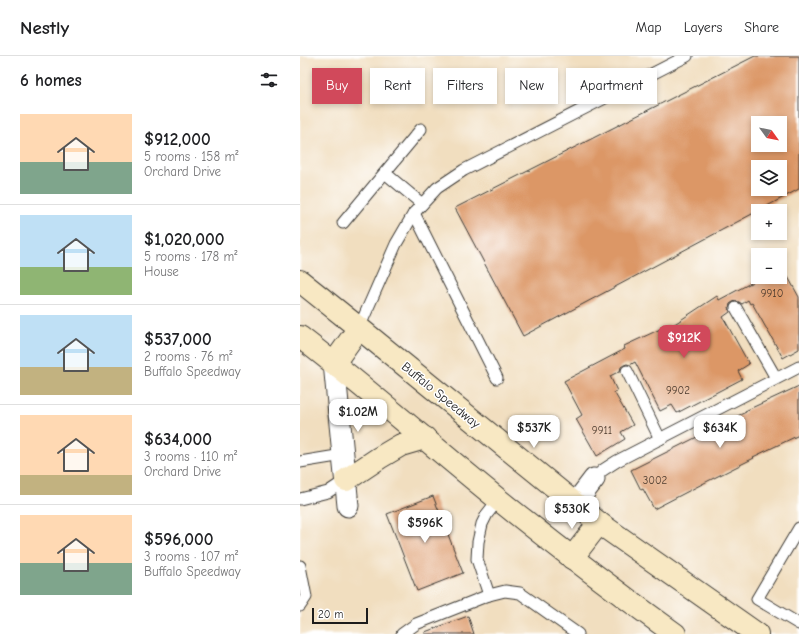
<!DOCTYPE html>
<html lang="en">
<head>
<meta charset="utf-8">
<style>
  :root { --surface:#fff; --page:#f6f6f6; --text:#202124; --muted:#757577; --line:#e0e0e0; --accent:#d1495b }
  body { margin:0; font-family:"Comic Neue",sans-serif; background:var(--page); color:var(--text); height:100vh; display:flex; flex-direction:column; font-size:15px; white-space:nowrap }
  * { box-sizing:border-box; margin:0 }
  p { font-size:13px; color:var(--muted) }
  .icon { flex:none; width:22px; height:22px; fill:none; stroke:currentColor; stroke-width:2; stroke-linecap:round; stroke-linejoin:round }
  .map { position:relative; flex:1; overflow:hidden }
  .side { display:flex; flex-direction:column; background:var(--surface); width:300px }
  .side>* { flex:none }
  .banner { position:absolute; left:12px; top:12px; width:380px; height:36px; display:flex; gap:8px }
  .needle { width:26px; rotate:123deg }
  .controls { position:absolute; left:451px; top:60px; display:grid; gap:8px }
  .controls a { display:grid; place-items:center; width:36px; height:36px; border-radius:0px; background:var(--surface); box-shadow:0 2px 6px #0003; font-size:20px }
  .scale { position:absolute; left:12px; bottom:10px; width:56px; box-sizing:border-box; padding-left:4px; border:2px solid #1c1c1c; border-top:0; font-size:11px; line-height:14px; white-space:nowrap; color:#1c1c1c; -webkit-text-stroke:3px #fff; paint-order:stroke }
  .price { position:absolute; translate:-50% -34px; padding:0 9px; border-radius:8px; background:#fff; color:#222; font-size:13px; line-height:26px; filter:drop-shadow(0 1px 2px #0008) }
  .price::after { content:''; position:absolute; left:50%; top:24px; width:12px; height:9px; margin-left:-6px; background:inherit; clip-path:polygon(0 0,100% 0,50% 100%) }
  .price.selected { background:var(--accent); color:#fff }
  ul { padding:0; list-style:none }
  li { display:flex; align-items:center; gap:12px; height:100px; padding:0 20px }
  li+li { border-top:1px solid var(--line) }
  li span { display:grid; place-items:center; flex:none; width:112px; height:80px; border-radius:0px; color:#555 }
  li>.icon { margin-inline-start:auto }
  span .icon { width:48px; height:48px; fill:#fffc; stroke-width:1 }
  li b { font-size:17px }
  h2 { display:flex; justify-content:space-between; align-items:center; height:48px; padding:0 20px; font-size:17px }
  .tag { padding:0 14px; border-radius:0px; background:var(--surface); box-shadow:0 2px 6px #0003; font-size:14px; line-height:36px }
  .tag.selected { background:var(--accent); color:#fff }
  header { display:flex; align-items:center; gap:24px; box-sizing:border-box; height:56px; padding:0 20px; background:var(--surface); border-bottom:1px solid var(--line) }
  header strong { font-size:19px }
  nav { display:flex; gap:22px; margin-inline-start:auto; font-size:14px }
  main { display:flex; flex:1; min-height:0 }
  .map>svg:first-child { display:block }
</style>
</head>
<body>
<header>
<strong>Nestly</strong>
<nav><a>Map</a><a>Layers</a><a>Share</a></nav>
</header>
<main>
<section class="side">
<h2>6 homes<svg class="icon" aria-label="filters" viewBox="0 0 24 24"><path d="M4 7h16M4 17h16"/><circle cx="9" cy="7" r="2"/><circle cx="15" cy="17" r="2"/></svg></h2>
<ul>
<li><span style="background:linear-gradient(#ffd9b3 60%,#7fa58c 0)"><svg class="icon" aria-label="home" viewBox="0 0 24 24"><path d="M3 11l9-7 9 7M6 9v11h12V9"/></svg></span><div><b>$912,000</b><p>5 rooms · 158 m²</p><p>Orchard Drive</p></div></li>
<li><span style="background:linear-gradient(#bfe0f5 65%,#8fb573 0)"><svg class="icon" aria-label="home" viewBox="0 0 24 24"><path d="M3 11l9-7 9 7M6 9v11h12V9"/></svg></span><div><b>$1,020,000</b><p>5 rooms · 178 m²</p><p>House</p></div></li>
<li><span style="background:linear-gradient(#bfe0f5 65%,#c2b280 0)"><svg class="icon" aria-label="home" viewBox="0 0 24 24"><path d="M3 11l9-7 9 7M6 9v11h12V9"/></svg></span><div><b>$537,000</b><p>2 rooms · 76 m²</p><p>Buffalo Speedway</p></div></li>
<li><span style="background:linear-gradient(#ffd9b3 75%,#c2b280 0)"><svg class="icon" aria-label="home" viewBox="0 0 24 24"><path d="M3 11l9-7 9 7M6 9v11h12V9"/></svg></span><div><b>$634,000</b><p>3 rooms · 110 m²</p><p>Orchard Drive</p></div></li>
<li><span style="background:linear-gradient(#ffd9b3 60%,#7fa58c 0)"><svg class="icon" aria-label="home" viewBox="0 0 24 24"><path d="M3 11l9-7 9 7M6 9v11h12V9"/></svg></span><div><b>$596,000</b><p>3 rooms · 107 m²</p><p>Buffalo Speedway</p></div></li>
</ul>
</section>
<div class="map">
<svg width="499" height="578" viewBox="0 0 499 578">
  <rect width="100%" height="100%" fill="#fff"/>
  <filter id="ink" filterUnits="userSpaceOnUse"><feTurbulence type="fractalNoise" baseFrequency=".025" numOctaves="2"/><feDisplacementMap in="SourceGraphic" scale="8" xChannelSelector="R" yChannelSelector="G"/><feConvolveMatrix kernelMatrix="1 2 1 2 8 2 1 2 1" color-interpolation-filters="sRGB"/></filter>
  <filter id="wash" filterUnits="userSpaceOnUse"><feTurbulence type="fractalNoise" baseFrequency=".012" numOctaves="4" result="noise"/><feDisplacementMap in="SourceGraphic" scale="16" xChannelSelector="R" yChannelSelector="G"/><feGaussianBlur stdDeviation="0.9" result="paint"/><feColorMatrix in="noise" values="0 0 0 0 0 0 0 0 0 0 0 0 0 0 0 0 0 1.4 0 .05"/><feComposite in="paint" operator="in"/></filter>
  <g filter="url(#wash)">
    <rect width="100%" height="100%" fill="#f1debf"/>
    <g id="blocks">
      <g fill="#dc9766" fill-rule="evenodd">
        <path d="M455,0h44v133l-276,147 -68,-128zM458,67h22v22h-22zM458,111h22v22h-22z"/>
        <path d="M462,221h26l11,20v52l-16,9 -31,-55 -2,1 -2,-4 -6,4 -3,-2 -3,-1 -3,1 -3,2 -1,4 1,4 -7,5 26,47 -11,7 4,8 -65,34 -5,-8 -12,6 -25,-49 -5,3 -3,-1 -3,1 -3,2 -1,4 -10,5 7,15 -3,1 19,33 -12,7 4,7 -28,17 -21,-37 6,-4 -18,-34 61,-32 -1,-3 45,-21 1,2 47,-31 2,4z"/>
        <path d="M499,330v49l-46,22 1,1 -46,23 -54,28 -11,-20 -2,1 -10,-20 92,-46v-1l23,-11 -1,-1z"/>
        <path d="M133,440l30,77 -46,18 -30,-77z"/>
        <path d="M168,560l6,18h-49v-2z"/>
      </g>
    </g>
  </g>
  <g filter="url(#ink)">
    <use href="#blocks" fill-opacity="0" stroke="#3c3934" stroke-width="1"/>
    <g fill="none" stroke-linecap="round" stroke-linejoin="round">
      <g stroke="#3c3934" stroke-width="13">
        <g id="service">
          <path d="M85,117l37,31"/>
          <path d="M114,157l83,165"/>
          <path d="M43,167l78,-94"/>
          <path d="M436,252l40,70"/>
          <path d="M59,272l37,-84 18,-31 23,-25 27,-18 223,-114"/>
          <path d="M327,315l33,68"/>
          <path d="M0,406l43,-7"/>
          <path d="M294,423l9,-9 14,-9 182,-94"/>
          <path d="M0,443l28,-7 18,-12"/>
          <path d="M499,472l-42,71 42,25"/>
          <path d="M0,510l6,31 -6,9"/>
          <path d="M189,539l-12,-36 1,-17 4,-18 5,-10 11,-14"/>
          <path d="M102,578l14,-10 73,-29 16,-4 15,2 58,41"/>
        </g>
      </g>
      <g stroke="#3c3934" stroke-width="23">
        <g id="minor">
          <path d="M34,307l14,143"/>
          <path d="M275,448l19,-25"/>
        </g>
      </g>
      <g stroke="#3c3934" stroke-width="24">
        <g id="secondary">
          <path d="M0,225l59,47 240,195 158,111"/>
          <path d="M0,281c68,52 132,109 199,163 57,46 116,91 176,134"/>
          <path d="M34,307l25,-35"/>
          <path d="M46,424l33,-22 22,-13 24,-7"/>
          <path d="M272,502l27,-35"/>
        </g>
      </g>
      <use href="#service" stroke="#fff" stroke-width="11"/>
      <use href="#minor" stroke="#fff" stroke-width="21"/>
      <use href="#secondary" stroke="#f8e8c3" stroke-width="22"/>
    </g>
  </g>
  <g text-anchor="middle" dominant-baseline="central" stroke-width="3" stroke-linejoin="round" paint-order="stroke">
    <g font-size="11" fill="#4c3b2e">
      <text x="472" y="237">9910</text>
      <text x="378" y="334">9902</text>
      <text x="302" y="374">9911</text>
      <text x="355" y="424">3002</text>
    </g>
    <g font-size="13" fill="#1c1c1c" stroke="#fff">
      <text transform="translate(141 339) rotate(39)">Buffalo Speedway</text>
    </g>
  </g>
</svg>
<div class="controls">
<a><svg class="needle" viewBox="-14 -14 28 28"><path d="M0-13l5 13h-10z" fill="#e53935"/><path d="M0 13l5-13h-10z" fill="#757577"/></svg></a>
<a><svg class="icon" aria-label="layers" viewBox="0 0 24 24"><path d="M12 4l9 5-9 5-9-5zM3 14l9 5 9-5"/></svg></a>
<a>+</a>
<a>−</a>
</div>
<div class="scale">20 m</div>
<b class="price selected" style="left:384px;top:303px">$912K</b>
<b class="price" style="left:58px;top:377px">$1.02M</b>
<b class="price" style="left:234px;top:393px">$537K</b>
<b class="price" style="left:420px;top:393px">$634K</b>
<b class="price" style="left:272px;top:474px">$530K</b>
<b class="price" style="left:125px;top:488px">$596K</b>
<div class="banner">
<a class="tag selected">Buy</a>
<a class="tag">Rent</a>
<a class="tag">Filters</a>
<a class="tag">New</a>
<a class="tag">Apartment</a>
</div>
</div>
</main>
</body>
</html>
